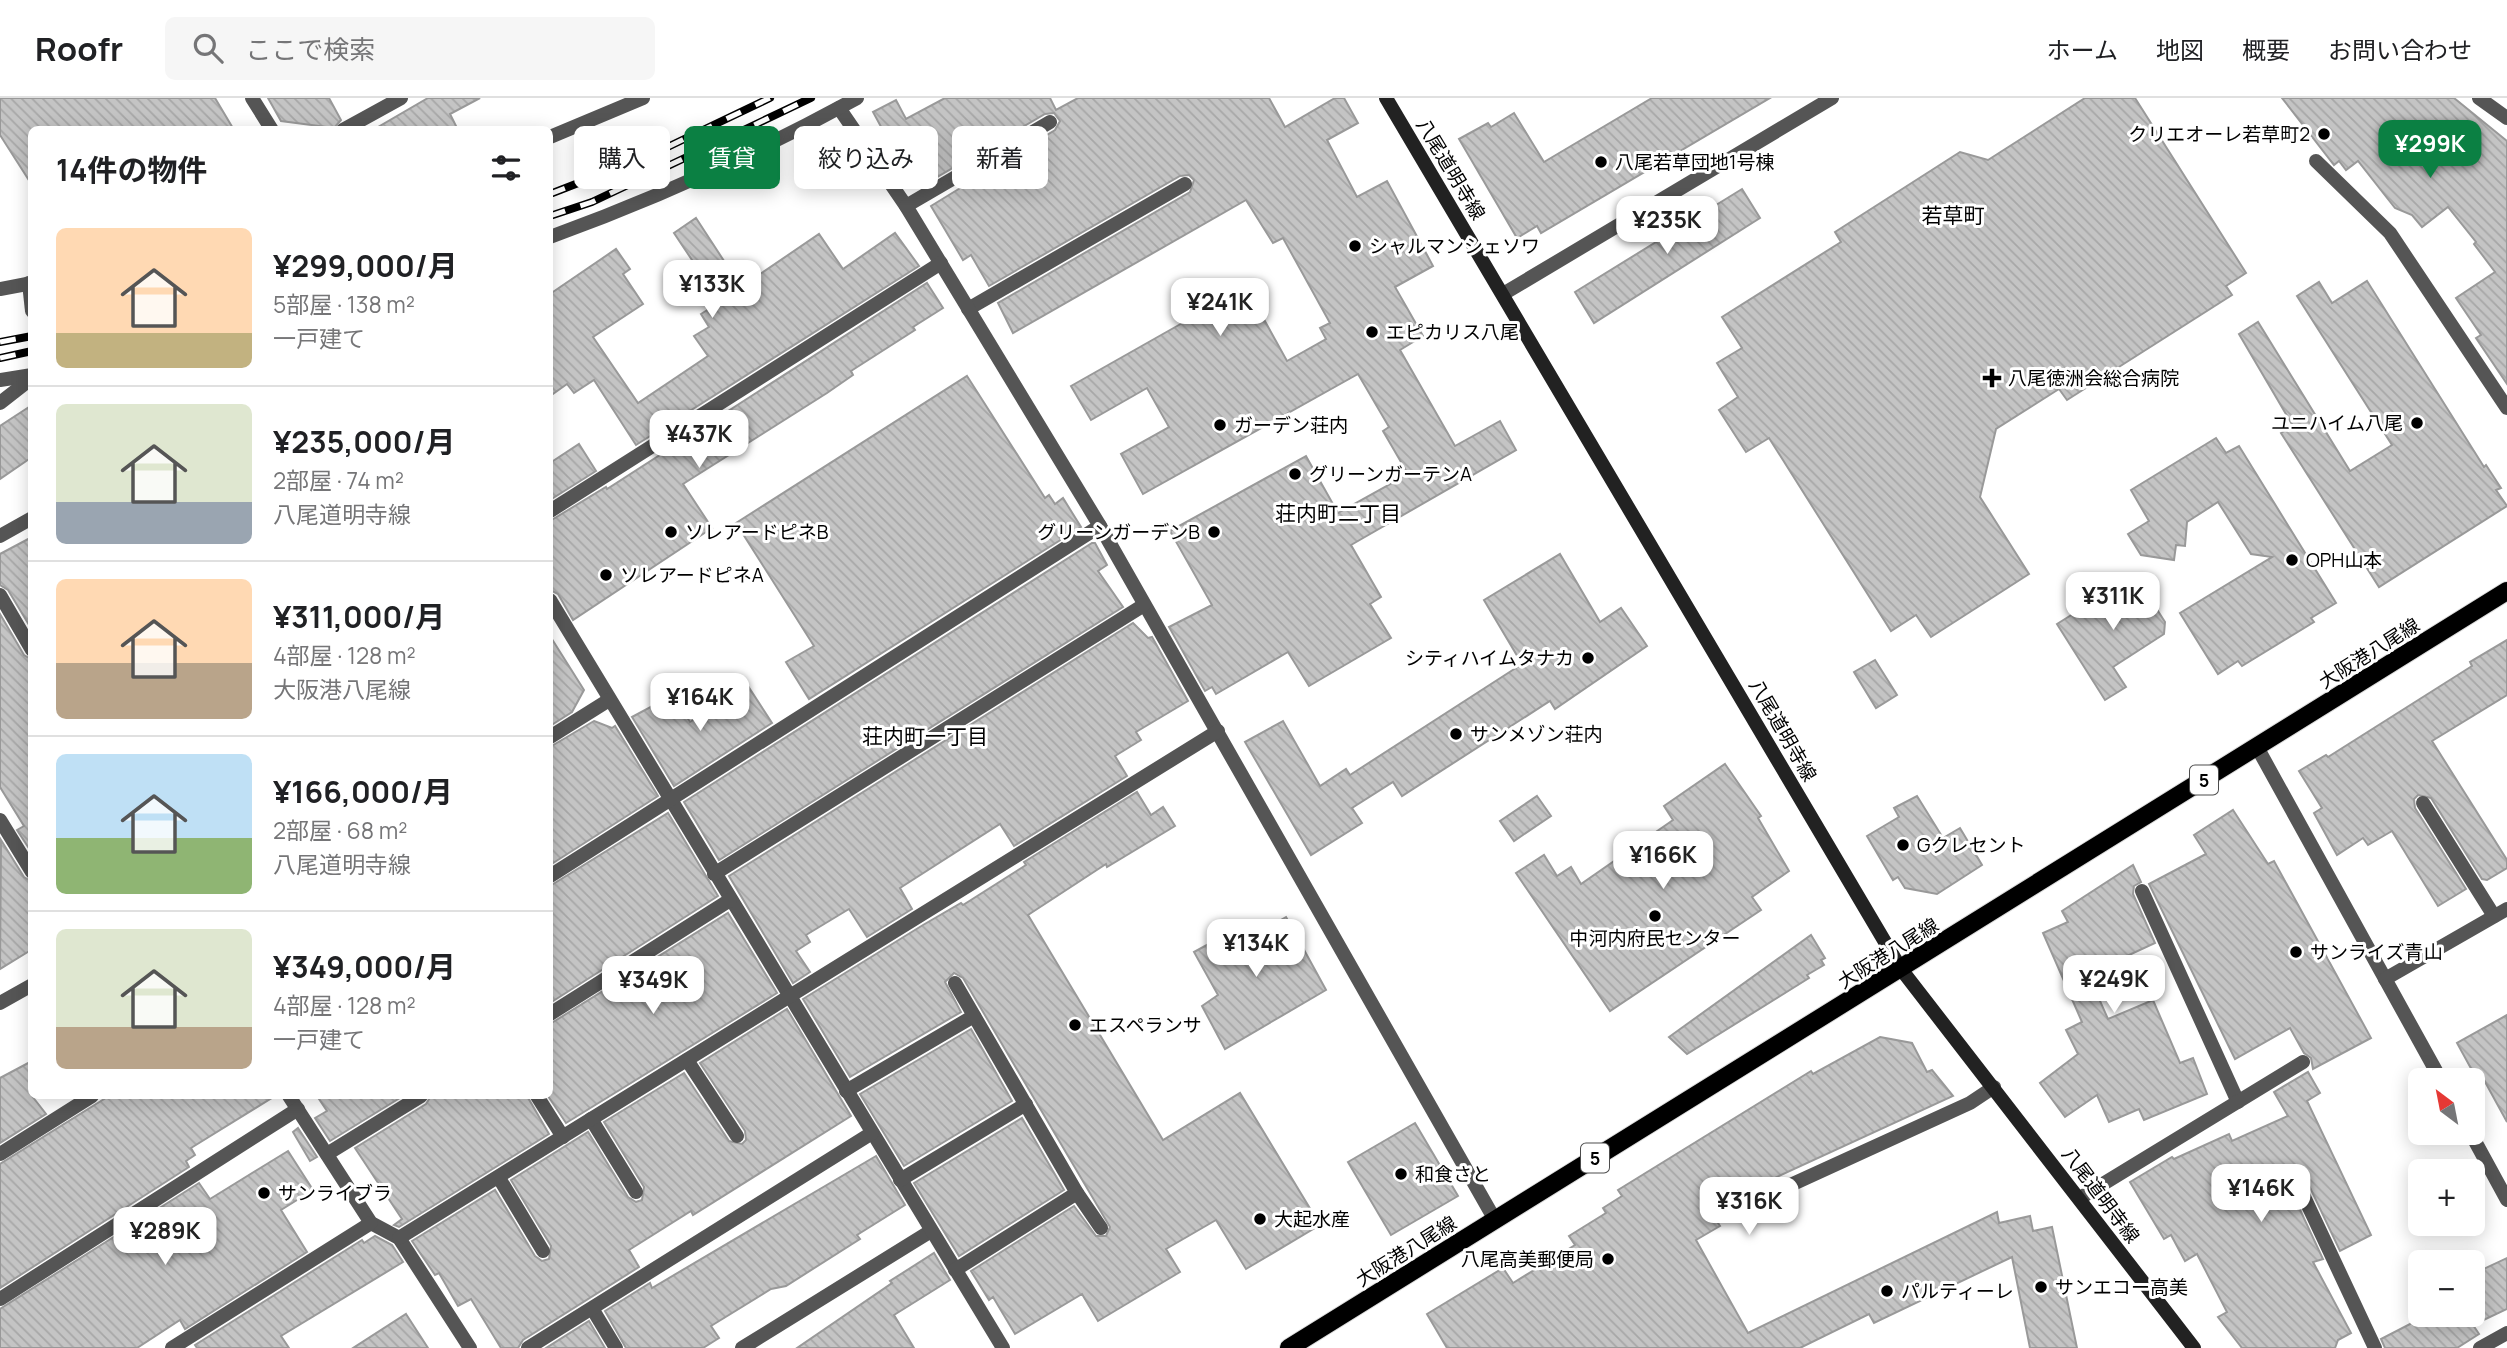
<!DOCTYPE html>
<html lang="ja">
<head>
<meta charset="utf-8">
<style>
  :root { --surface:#fff; --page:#f6f6f6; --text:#202124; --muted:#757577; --line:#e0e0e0; --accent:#0b8043 }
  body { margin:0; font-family:Manrope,"Noto Sans JP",sans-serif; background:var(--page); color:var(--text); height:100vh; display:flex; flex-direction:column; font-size:26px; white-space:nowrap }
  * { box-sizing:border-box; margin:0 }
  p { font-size:23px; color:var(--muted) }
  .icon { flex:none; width:38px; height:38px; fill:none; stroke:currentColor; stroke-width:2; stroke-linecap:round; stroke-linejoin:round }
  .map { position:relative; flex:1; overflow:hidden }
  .drawer { position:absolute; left:28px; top:28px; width:525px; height:973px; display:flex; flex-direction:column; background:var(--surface); border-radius:10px; box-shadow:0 4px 18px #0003 }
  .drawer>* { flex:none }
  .banner { position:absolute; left:574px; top:28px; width:665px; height:63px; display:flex; gap:14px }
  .needle { width:46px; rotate:328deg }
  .fabs { position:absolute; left:2408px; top:970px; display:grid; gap:14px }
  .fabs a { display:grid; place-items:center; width:77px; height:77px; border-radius:10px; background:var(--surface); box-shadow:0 4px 18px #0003; font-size:35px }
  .price { position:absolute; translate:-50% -60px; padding:0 16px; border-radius:14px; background:#fff; color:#222; font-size:23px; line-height:46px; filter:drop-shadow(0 2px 4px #0008) }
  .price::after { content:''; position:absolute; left:50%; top:42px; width:21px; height:16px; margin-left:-10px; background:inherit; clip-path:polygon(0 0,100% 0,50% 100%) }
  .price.current { background:var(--accent); color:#fff }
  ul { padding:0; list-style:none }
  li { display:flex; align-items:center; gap:21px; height:175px; padding:0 28px }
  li+li { border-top:2px solid var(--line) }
  li span { display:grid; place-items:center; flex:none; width:196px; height:140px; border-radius:10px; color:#555 }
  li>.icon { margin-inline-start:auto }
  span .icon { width:84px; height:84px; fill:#fffc; stroke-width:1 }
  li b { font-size:30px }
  h2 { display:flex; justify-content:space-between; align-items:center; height:84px; padding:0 28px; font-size:30px }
  .tag { padding:0 24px; border-radius:10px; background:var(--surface); box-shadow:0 4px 18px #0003; font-size:24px; line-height:63px }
  .tag.current { background:var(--accent); color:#fff }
  header { display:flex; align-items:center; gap:42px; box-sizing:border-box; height:98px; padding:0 35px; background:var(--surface); border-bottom:2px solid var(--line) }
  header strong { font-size:33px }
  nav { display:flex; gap:38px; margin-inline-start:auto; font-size:24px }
  .search { width:490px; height:63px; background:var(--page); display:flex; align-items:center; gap:18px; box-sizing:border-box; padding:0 24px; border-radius:10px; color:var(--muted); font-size:26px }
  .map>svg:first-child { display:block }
</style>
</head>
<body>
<header>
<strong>Roofr</strong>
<div class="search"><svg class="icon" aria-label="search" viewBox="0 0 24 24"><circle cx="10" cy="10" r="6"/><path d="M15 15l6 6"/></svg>ここで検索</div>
<nav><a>ホーム</a><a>地図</a><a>概要</a><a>お問い合わせ</a></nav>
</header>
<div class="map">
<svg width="2507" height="1250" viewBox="0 0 2507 1250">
  <defs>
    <pattern id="building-back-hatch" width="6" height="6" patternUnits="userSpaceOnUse" patternTransform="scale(1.75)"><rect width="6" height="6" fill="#c4c4c4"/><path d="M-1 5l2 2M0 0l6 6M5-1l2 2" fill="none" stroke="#a7a7a7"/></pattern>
  </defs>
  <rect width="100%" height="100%" fill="#fff"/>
  <g fill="url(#building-back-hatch)" stroke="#999" stroke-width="2">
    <path d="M0,0h215l19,32h-202v55l-32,-50z"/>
    <path d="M268,0h61l12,22 -7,8 -53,-7z"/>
    <path d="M428,0h52l-30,16 8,16h-85z"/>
    <path d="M945,0h105l6,12 22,-12h191l16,29 50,-29h9l14,25 -31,17 30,57 30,-16 46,85 -38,21 28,49 -23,14 55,96 45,-25 16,29 -165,95 30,52 -11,7 21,34 -82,48 -21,-34 -72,42 -4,-7 -7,4 -36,-64 43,-22 -42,-74 136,-75 32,57 70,-39 -25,-43 6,-4 -31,-53 -215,120 -22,-40 48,-27 -22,-39 -56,32 -20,-34 175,-99 41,74 39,-22 -6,-11 10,-5 -47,-85 -10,5 -27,-43 -233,133 -15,-30 192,-111 4,-12 -5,-5 -9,1 -191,110 -18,-31 -8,5 -32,-54 124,-76 5,-9 -6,-8 -9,1 -113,66 -33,-20 -26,-48 23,-12 10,19z"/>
    <path d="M1652,0h118l-229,135 -4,-7 -20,12 -58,-99 29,-16 3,4 23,-14 30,49z"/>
    <path d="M2085,0h50l111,175 -20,13 6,9 -165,105 -8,-11 -63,40 -16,68 49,77 -98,63 -15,-22 -25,16 -122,-193 -23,14 -27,-42 19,-13 -21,-34 25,-15 -20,-31 119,-75 -6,-10 125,-80 28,8z"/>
    <path d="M2282,0h172l53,43v243l-31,-46 5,-3 -25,-37 39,-26 -21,-28 2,-2 -28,-35 -26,20 -10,-12 -17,-7 -37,-47 -12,9 -7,-9 -5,4z"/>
    <path d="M1742,91l18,29 -166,105 -19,-31z"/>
    <path d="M696,120l45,69 78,-53 24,35 52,-36 24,33 -283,179 -42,-65 -20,13 -7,-9 -17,12v-102l66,-45 14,20 -7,5 20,30 -50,33 45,66 70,-47 -14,-20 15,-9 -8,-13 19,-12 -46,-69z"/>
    <path d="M2367,183l117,186 2,-2 15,23 -5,2 11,16 -128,81 -98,-154 12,-7 -54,-92 19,-12 92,149 42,-26 -95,-149 22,-14 13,21z"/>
    <path d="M927,185l16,25 -30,19 2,3 -64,41 2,4 -26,18 -144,91 29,44 -139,92 -15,-26 -8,-4v-69l56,-34 1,2z"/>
    <path d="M967,278l78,122 4,-3 6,9 8,-6 18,29 -272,172 -23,-37 28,-16 -78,-123z"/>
    <path d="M32,307v52l-32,22v-53z"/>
    <path d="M2216,340l10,15 13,-7 97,157 -25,15 3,4 -72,44 -4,-5 -20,13 -38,-61 92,-56 -21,-3 -33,-52 -31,20 -2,24 -9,-1 -2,15 -33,-5 -13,-21 21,-13 -18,-31z"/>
    <path d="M579,346l17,27 -46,29v-37z"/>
    <path d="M32,439v93l-24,-40 -8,-5v-31z"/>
    <path d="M1092,445h3l12,22 -9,6 25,36 -404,253 -35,-58z"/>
    <path d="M1560,456l40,68 21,-14 26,38 -92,63 -5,-8 -148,95 -9,-14 -41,26 10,15 -51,32 -66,-113 38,-21 37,65 26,-17 4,6 172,-111 -38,-64z"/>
    <path d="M2135,477l30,47 -1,12 -51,33 13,20 -21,13 -48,-76z"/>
    <path d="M0,516l24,41 8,5v193l-15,-23 7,-4 -24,-39z"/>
    <path d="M1133,525l15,15 4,-1 36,64 -52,31 5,8 -26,16 12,20 -113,70 -14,-22 -100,64 12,21 -45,28 -18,-28 -43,26 4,7 -14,9 14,21 -17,11 -64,-107z"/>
    <path d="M550,538l34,54 -12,22 -22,14z"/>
    <path d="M2507,542v55l-75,46 75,119v8l-20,12 -5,-1 -51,-81 -13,-3 -4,4 1,9 51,81 -28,17 -46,-75 -24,14 -5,-7 -26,17 -23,-42 8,-5 -23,-37 27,-16 2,2 144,-91 -2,-4z"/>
    <path d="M1875,562l22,35 -21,13 -22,-36z"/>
    <path d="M748,588l24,37 -98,63 -42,-69 24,-13 5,9 17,-10 12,19z"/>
    <path d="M594,623l18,7 3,-2 43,70 -108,69v-118z"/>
    <path d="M1725,666l36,52 -3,2 31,53 -37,26 9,13 -151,101 -94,-138 28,-18 13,21 14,-9 10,17 92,-64 -9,-14z"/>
    <path d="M1137,694l14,23 12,-8 12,19 -68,41 -1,-3 -78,51 135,225 77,-47 80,132 -74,44 -30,-49 -50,29 14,23 -82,49 -16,-27 -67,40 -22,-37 -4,3 -18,-29 103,-65 22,30h10l4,-9 -147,-249 -9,-5 -9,9 16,30 -111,65 -47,-78 120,-74 38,-22 2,2 63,-40 -2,-3z"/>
    <path d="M1537,698l14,20 -37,25 -14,-20z"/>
    <path d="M1917,698l26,42 17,-10 22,37 -45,29 -32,-6 -7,-11 -5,3 -26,-44 32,-19 -5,-9z"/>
    <path d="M2233,712l35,54 6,-3 97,177 -58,31 -2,-11 -7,-5 -14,-25 -55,31 -86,-175 57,-30 -12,-19z"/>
    <path d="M668,715l50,83 -168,107v-117z"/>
    <path d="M1,742l23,37 8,5 -1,68 -31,19z"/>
    <path d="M2133,767l8,17 -7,4 -1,8 22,49 -67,31 20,45 45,-19 27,63 13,-5 14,36 -63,26 -5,-11 -30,13 -12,-27 -32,22 -25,-34 38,-29 -12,-24 16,-8 -39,-89 25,-11 -6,-11z"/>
    <path d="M728,815l49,80 -211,130 -18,-27 2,-72z"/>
    <path d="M1286,819l40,73 -101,59 -23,-43 16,-11 -24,-43 55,-30 7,12z"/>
    <path d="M1811,837l14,23 -4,2 3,5 -17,10 2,3 -122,76 -18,-17z"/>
    <path d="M787,911l64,107 -158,99 -2,-4 -62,39 10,17 -116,73 -5,8h-17l-30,-49 -13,7 -19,-33 -4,2 -23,-34 83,-51 40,66 7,5 7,-2 2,-13 -40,-66 77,-48 40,65 8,5 6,-2 2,-13 -40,-65 80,-49 45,68 13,3 4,-4 -1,-9 -45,-68z"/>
    <path d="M2507,917v107l-23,-42 -5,3 -22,-40z"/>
    <path d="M971,931l41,72 -108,65 -44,-72z"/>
    <path d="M1880,939l32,6 15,29 5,-2 21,26 -224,103 6,9 -19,12 4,6 -24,14 52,93 249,-121 2,11 31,-7 3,15 19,-4 25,121h-47l-18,-91 -138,66 -5,-9 -69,34h-353l-20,-34 76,-46 10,15 62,-38 -6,-9 37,-23 -3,-5 19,-12 -4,-6 193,-119 2,3z"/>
    <path d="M32,963v35l14,18 -46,29v-65z"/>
    <path d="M2308,974l12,21 -13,8 64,134 -31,16 -34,-72 -11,-4 -7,9 35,75 -10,3 38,71 -13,7 -3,8h-93l-24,-31 9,-5 -30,-58 -12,7 -14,-26 -7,4 -34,-57 42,-25 2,2 55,-25 3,7 56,-25 -14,-24z"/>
    <path d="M109,998h166l-84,52 4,7 -9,6 3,6 -189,121v-124z"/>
    <path d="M317,998h86l-73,45 -15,-23 12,-7z"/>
    <path d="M431,998h96l22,38 -150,93 -5,-2 8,-6 -47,-71 71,-44z"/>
    <path d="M1022,1020l42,72 -105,66 -45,-73z"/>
    <path d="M1415,1025l43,73 -67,39 -43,-73z"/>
    <path d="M298,1030l19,29 -7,4 -17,-29z"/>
    <path d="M288,1053l25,39 -32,20 26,42 -122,77 -5,-9 -43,28h-137v-39l199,-126 11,16z"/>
    <path d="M876,1058l29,49 -48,30 3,4 -74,47 -15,3 -60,37 8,12 -16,10h-77l-21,-37 45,-28 2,5z"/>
    <path d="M375,1138l17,9 11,17 -122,74 8,12h-92l-2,-3 167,-105 2,3z"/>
    <path d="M934,1155l16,27 -56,35 20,33h-117l95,-65 -2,-2z"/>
    <path d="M2507,1160v51l-34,16 6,9 -22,14h-72l-4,-9 35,-18 -3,-7h53l7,10v-50z"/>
    <path d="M406,1216l22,34h-75z"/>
    <path d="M589,1223l16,27h-59z"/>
  </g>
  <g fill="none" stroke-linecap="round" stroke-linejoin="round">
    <g stroke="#dbdbdb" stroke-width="20">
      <path id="primary" d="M1289,1250l1218,-757"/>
    </g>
    <g stroke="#555" stroke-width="14">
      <path d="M2316,63l74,72 117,175"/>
      <path d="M1503,196l329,-196"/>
      <path d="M968,211l217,-125"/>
      <path d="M2423,705l71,113"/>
      <path d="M2298,1086l77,164"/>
      <path d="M1747,1107l223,-102 24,-16"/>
      <path d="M742,1250l189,-117"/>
    </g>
    <g stroke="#555" stroke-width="14">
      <path d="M252,0l20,32"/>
      <path d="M2479,0l28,20"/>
      <path d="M839,10l67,98 194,320 395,694"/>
      <path d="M343,32l58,-32"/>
      <path d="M906,108l144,-84"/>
      <path d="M550,139c105,-38 209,-85 307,-139"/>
      <path d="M29,185l3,28"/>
      <path d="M0,282l32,-5"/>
      <path d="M0,305l32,-25"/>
      <path d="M550,413l391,-248"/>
      <path d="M0,438l32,-18"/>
      <path d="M0,497l32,55"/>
      <path d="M550,502l453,748"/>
      <path d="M550,639l59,-37"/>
      <path d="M2257,649l184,333"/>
      <path d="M0,722l32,52"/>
      <path d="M714,776l430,-269"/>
      <path d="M550,778l550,-350"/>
      <path d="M2142,793l96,211"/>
      <path d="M2385,881l122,-70"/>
      <path d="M955,885l122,210 24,35"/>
      <path d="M0,905l32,-18"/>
      <path d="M550,916l180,-114"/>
      <path d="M687,962l50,76"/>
      <path d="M846,993l128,-75"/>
      <path d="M289,998l82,127 28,15 71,110"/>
      <path d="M537,998l26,41"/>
      <path d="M591,1021l45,73"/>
      <path d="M2470,1034l37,68"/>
      <path d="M0,1056l92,-58"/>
      <path d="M327,1056l94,-58"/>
      <path d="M499,1080l44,73"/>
      <path d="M900,1082l126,-76"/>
      <path d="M2080,1100l223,-136"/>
      <path d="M399,1140l819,-507"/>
      <path d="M955,1172l122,-77"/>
      <path d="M0,1201l298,-190"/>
      <path d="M593,1212l23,38"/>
      <path d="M172,1250l199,-125"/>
      <path d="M528,1250l344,-215"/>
      <path d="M2480,1250l27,-15"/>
    </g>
    <g stroke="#555" stroke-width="14">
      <path d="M550,39l93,-39"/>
      <path d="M0,191l32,-6"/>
    </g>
    <path stroke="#222" stroke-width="14" d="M1386,0l515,871 293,379"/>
    <use href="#primary" stroke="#000" stroke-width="18"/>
    <g stroke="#000" stroke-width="8">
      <g id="rail">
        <path d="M550,96l103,-40 117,-56"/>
        <path d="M550,118l42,-14 219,-104"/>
        <path d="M0,244l32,-6"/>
        <path d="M0,260l32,-7"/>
      </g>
    </g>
    <use href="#rail" stroke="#fff" stroke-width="5" stroke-dasharray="16" stroke-linecap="butt"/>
  </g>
  <g fill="#000" stroke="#fff" stroke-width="2.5">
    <circle cx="2324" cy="36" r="7"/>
    <circle cx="1601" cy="64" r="7"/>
    <circle cx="1355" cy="148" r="7"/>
    <circle cx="1372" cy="234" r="7"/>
    <path d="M1988.5 269.5h7v7h7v7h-7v7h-7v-7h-7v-7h7z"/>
    <circle cx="2417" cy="325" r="7"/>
    <circle cx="1220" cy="327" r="7"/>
    <circle cx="1295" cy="376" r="7"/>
    <circle cx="671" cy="434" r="7"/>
    <circle cx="1214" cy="434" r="7"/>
    <circle cx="2292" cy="462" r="7"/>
    <circle cx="606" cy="477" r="7"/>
    <circle cx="1588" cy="560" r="7"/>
    <circle cx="1456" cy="636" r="7"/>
    <circle cx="1903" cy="747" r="7"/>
    <circle cx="1655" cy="818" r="7"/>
    <circle cx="2296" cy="854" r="7"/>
    <circle cx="1075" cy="927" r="7"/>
    <circle cx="1401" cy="1076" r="7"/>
    <circle cx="264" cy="1095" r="7"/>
    <circle cx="1260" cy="1121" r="7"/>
    <circle cx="1608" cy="1161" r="7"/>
    <circle cx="2041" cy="1189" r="7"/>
    <circle cx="1887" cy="1193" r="7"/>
  </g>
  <g text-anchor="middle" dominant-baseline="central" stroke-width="6" stroke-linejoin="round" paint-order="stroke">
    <g fill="#fff" stroke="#4c4c4c" stroke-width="2">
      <rect x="2190" y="667.5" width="28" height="29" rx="5"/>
      <rect x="1581" y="1045.5" width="28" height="29" rx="5"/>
    </g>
    <g font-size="18" font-weight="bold" fill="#000">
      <text x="2204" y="682">5</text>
      <text x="1595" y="1060">5</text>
    </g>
    <g font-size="19" fill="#000" stroke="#fff" text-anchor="start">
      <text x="2310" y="36" text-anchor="end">クリエオーレ若草町2</text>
      <text x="1615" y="64">八尾若草団地1号棟</text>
      <text x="1369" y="148">シャルマンシェソワ</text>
      <text x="1386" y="234">エピカリス八尾</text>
      <text x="2008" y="280">八尾徳洲会総合病院</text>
      <text x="2403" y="325" text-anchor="end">ユニハイム八尾</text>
      <text x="1234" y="327">ガーデン荘内</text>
      <text x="1309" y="376">グリーンガーテンA</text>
      <text x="685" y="434">ソレアードピネB</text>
      <text x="1200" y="434" text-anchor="end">グリーンガーデンB</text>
      <text x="2306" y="462">OPH山本</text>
      <text x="620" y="477">ソレアードピネA</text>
      <text x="1574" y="560" text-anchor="end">シティハイムタナカ</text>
      <text x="1470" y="636">サンメゾン荘内</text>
      <text x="1917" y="747">Gクレセント</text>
      <text x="1655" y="840" text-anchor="middle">中河内府民センター</text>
      <text x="2310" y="854">サンライズ青山</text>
      <text x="1089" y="927">エスペランサ</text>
      <text x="1415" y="1076">和食さと</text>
      <text x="278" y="1095">サンライブラ</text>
      <text x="1274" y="1121">大起水産</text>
      <text x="1594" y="1161" text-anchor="end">八尾高美郵便局</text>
      <text x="2055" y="1189">サンエコー高美</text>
      <text x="1901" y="1193">パルティーレ</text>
    </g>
    <g font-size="19" fill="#000" stroke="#fff">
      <text transform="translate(1451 71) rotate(59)">八尾道明寺線</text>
      <text transform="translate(2369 555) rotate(-32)">大阪港八尾線</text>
      <text transform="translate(1783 632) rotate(60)">八尾道明寺線</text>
      <text transform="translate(1888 855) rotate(-32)">大阪港八尾線</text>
      <text transform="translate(2101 1097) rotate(53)">八尾道明寺線</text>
      <text transform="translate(1406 1153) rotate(-32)">大阪港八尾線</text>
    </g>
    <g font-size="21" fill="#000" stroke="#fff">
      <text x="1953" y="117">若草町</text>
      <text x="1338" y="415">荘内町二丁目</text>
      <text x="925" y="638">荘内町一丁目</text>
    </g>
  </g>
</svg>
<div class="fabs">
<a><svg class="needle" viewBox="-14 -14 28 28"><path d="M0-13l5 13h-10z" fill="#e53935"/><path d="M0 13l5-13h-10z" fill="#757577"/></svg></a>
<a>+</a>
<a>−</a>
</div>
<b class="price current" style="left:2430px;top:82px">¥299K</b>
<b class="price" style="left:1667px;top:158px">¥235K</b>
<b class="price" style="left:712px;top:222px">¥133K</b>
<b class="price" style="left:1220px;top:240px">¥241K</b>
<b class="price" style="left:699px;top:372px">¥437K</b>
<b class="price" style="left:2113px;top:534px">¥311K</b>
<b class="price" style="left:700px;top:635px">¥164K</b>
<b class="price" style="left:1663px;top:793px">¥166K</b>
<b class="price" style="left:1256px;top:881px">¥134K</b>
<b class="price" style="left:2114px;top:917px">¥249K</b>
<b class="price" style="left:653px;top:918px">¥349K</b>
<b class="price" style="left:2261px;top:1126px">¥146K</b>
<b class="price" style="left:1749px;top:1139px">¥316K</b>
<b class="price" style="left:165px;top:1169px">¥289K</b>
<div class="banner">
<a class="tag">購入</a>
<a class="tag current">賃貸</a>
<a class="tag">絞り込み</a>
<a class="tag">新着</a>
</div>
<section class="drawer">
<h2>14件の物件<svg class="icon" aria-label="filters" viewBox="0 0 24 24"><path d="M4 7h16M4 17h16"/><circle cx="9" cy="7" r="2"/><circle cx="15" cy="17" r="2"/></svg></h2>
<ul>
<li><span style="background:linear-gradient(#ffd9b3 75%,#c2b280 0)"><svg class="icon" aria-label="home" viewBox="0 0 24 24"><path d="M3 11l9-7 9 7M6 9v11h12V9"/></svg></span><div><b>¥299,000/月</b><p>5部屋 · 138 m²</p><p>一戸建て</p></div></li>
<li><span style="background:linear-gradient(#dfe7d0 70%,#9aa5b1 0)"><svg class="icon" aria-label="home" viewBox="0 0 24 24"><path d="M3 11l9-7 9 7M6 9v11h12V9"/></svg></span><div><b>¥235,000/月</b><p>2部屋 · 74 m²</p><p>八尾道明寺線</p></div></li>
<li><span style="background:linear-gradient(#ffd9b3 60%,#b9a48a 0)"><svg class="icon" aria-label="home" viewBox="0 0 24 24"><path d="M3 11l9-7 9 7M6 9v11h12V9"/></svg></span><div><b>¥311,000/月</b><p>4部屋 · 128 m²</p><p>大阪港八尾線</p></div></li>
<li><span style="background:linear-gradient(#bfe0f5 60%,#8fb573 0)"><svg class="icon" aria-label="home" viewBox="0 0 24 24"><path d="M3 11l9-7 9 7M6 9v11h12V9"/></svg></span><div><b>¥166,000/月</b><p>2部屋 · 68 m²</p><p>八尾道明寺線</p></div></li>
<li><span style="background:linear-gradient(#dfe7d0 70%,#b9a48a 0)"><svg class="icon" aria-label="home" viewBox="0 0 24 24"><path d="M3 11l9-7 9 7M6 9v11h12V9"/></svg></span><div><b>¥349,000/月</b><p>4部屋 · 128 m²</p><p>一戸建て</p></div></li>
</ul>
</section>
</div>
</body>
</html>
